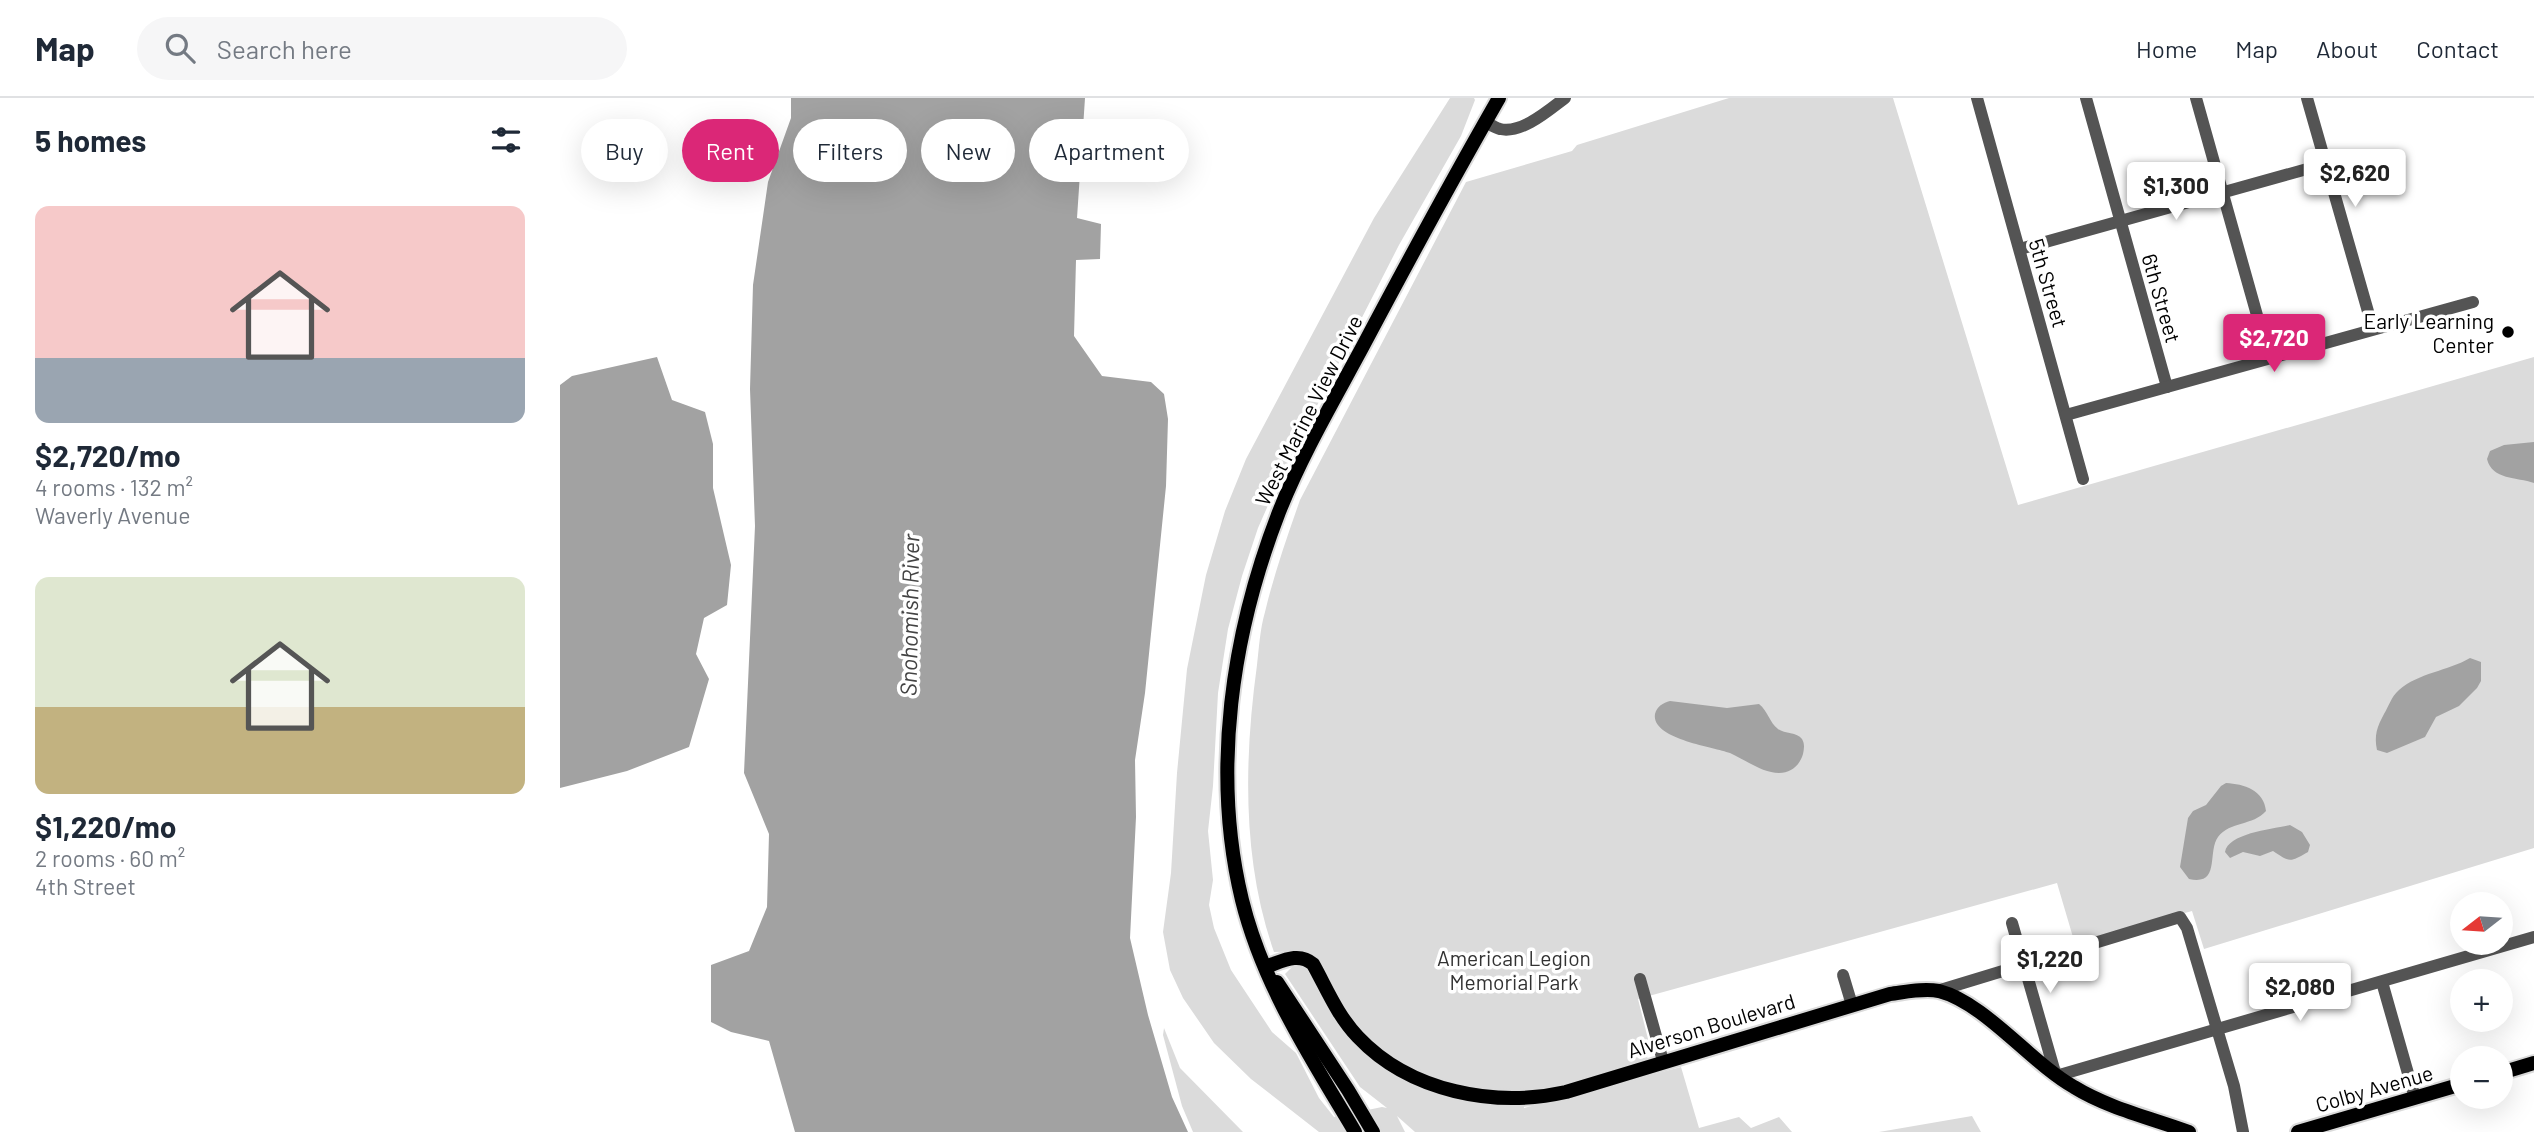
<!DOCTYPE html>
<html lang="en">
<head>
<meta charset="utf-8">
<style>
  :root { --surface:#fff; --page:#f6f6f7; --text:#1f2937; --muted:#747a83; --line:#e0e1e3; --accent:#db2777 }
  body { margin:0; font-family:Barlow,sans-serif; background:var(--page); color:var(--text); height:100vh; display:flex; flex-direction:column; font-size:26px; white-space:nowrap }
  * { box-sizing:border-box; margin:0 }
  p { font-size:23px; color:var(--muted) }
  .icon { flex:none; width:38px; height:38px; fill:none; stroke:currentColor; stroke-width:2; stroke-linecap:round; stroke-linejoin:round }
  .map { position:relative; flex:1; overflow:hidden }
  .details { display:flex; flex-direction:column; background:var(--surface); width:560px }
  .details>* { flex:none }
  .guide { position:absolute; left:21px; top:21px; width:665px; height:63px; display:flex; gap:14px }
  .needle { width:46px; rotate:253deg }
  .controls { position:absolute; left:1890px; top:794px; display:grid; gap:14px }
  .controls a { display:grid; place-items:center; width:63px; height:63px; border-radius:50%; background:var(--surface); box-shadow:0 7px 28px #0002; font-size:35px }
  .price { position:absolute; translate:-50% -60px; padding:0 16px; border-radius:7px; background:#fff; color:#222; font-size:23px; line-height:46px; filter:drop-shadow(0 2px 4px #0008) }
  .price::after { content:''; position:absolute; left:50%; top:42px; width:21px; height:16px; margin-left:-10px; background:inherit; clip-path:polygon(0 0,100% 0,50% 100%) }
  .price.active { background:var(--accent); color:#fff }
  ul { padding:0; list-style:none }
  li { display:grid; align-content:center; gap:14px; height:371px; padding:0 35px }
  li span { display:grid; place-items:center; height:217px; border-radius:14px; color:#555 }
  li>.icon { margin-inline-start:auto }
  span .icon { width:126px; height:126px; fill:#fffc; stroke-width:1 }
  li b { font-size:30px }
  h2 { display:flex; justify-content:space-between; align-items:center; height:84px; padding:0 35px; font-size:30px }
  .chip { padding:0 24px; border-radius:32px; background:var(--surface); box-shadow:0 7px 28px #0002; font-size:24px; line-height:63px }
  .chip.active { background:var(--accent); color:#fff }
  header { display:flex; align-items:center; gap:42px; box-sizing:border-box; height:98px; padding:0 35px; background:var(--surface); border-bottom:2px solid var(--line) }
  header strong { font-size:33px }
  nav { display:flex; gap:38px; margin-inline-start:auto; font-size:24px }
  .search { width:490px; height:63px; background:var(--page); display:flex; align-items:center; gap:18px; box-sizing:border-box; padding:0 24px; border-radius:38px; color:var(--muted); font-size:26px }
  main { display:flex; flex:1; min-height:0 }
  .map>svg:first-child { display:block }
</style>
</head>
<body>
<header>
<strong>Map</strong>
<div class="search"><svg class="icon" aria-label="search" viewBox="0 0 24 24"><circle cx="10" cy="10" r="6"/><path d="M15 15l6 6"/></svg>Search here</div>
<nav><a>Home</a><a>Map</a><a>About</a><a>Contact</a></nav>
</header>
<main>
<section class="details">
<h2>5 homes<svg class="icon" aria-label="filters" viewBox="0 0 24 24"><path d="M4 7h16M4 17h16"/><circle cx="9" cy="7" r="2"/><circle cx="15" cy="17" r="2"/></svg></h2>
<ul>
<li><span style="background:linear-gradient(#f6c9c9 70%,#9aa5b1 0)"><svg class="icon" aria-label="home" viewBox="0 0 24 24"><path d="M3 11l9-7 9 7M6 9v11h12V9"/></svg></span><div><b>$2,720/mo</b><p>4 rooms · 132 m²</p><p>Waverly Avenue</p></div></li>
<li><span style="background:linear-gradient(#dfe7d0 60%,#c2b280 0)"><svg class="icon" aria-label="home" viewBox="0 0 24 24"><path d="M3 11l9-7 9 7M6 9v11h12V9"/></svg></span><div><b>$1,220/mo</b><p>2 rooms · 60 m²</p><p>4th Street</p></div></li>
</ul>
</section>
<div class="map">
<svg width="1974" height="1034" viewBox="0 0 1974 1034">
  <rect width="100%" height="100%" fill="#fff"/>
  <g fill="#dbdbdb">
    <path d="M890,0h24l1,2 -14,36 -62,109 -118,231 -23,52 -16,48 -14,53 -10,64 -5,93 -5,45 5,49 -4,25 5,23 17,42 41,62 24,21 23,45 15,19 48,-10 5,1 -27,-21 -75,-113 23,-23 -34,1c-32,-91 -30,-192 -17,-287 2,-17 3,-36 8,-53 9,-38 22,-75 35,-112l166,-318 106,-31 5,-6 152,-47h164l125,407 516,-148v491l-330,101 -12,-38 -117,33 -18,-61 -419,116 11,44 -2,18 -67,21 -57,11 1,15 157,-41 18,61 40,-11 12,11 28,-11 13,15h-377l-18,-16 8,16h-86l-68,-53 -37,-36 -31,-45 -13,-28 -7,-38 8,-59 6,-100 10,-104 19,-94 19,-64 21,-52 128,-241z"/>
    <path d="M604,930l16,40 63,64h-50l-11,-26 -19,-71z"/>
    <path d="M1412,1018l9,16h-102z"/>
  </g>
  <g fill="#a2a2a2">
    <path d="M231,0h294l-8,120 24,6 -1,35 -24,1 -2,76 28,40 49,6 13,12 4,25 -2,67 -21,207 -10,67 1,57 -6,121 18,77 24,82 16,35h-393l-26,-91 -38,-9 -20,-10v-57l38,-14 18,-44 2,-73 -25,-61 11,-247 -5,-137 3,-104 15,-103 23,-64z"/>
    <path d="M97,259l15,43 33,12 8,32v44l18,77 -4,40 -23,13 -8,36 13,25 -20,68 -62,24 -67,17v-403l12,-9z"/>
    <path d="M1974,344v41c-17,-6 -42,-3 -47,-24l3,-8 14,-6z"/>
    <path d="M1910,560l11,4v19l-4,7 -18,18 -23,11 -11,20 -38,16 -10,-3c-3,-15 0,-23 7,-36 5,-8 7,-17 15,-24 19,-17 49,-19 71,-32z"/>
    <path d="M1110,603l57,7 32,-4c9,7 10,18 19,25 7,5 19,3 24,10 3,5 2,10 1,15 -3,11 -12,19 -24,19 -16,0 -34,-13 -49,-20 -16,-6 -79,-14 -75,-39 2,-8 8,-11 15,-13z"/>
    <path d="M1666,685c18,1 38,7 40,28 -13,15 -36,10 -48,26 -11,15 3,49 -29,42l-9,-12 8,-49 5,-7 13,-6 15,-19z"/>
    <path d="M1730,727l12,7 8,13 -2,7c-19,11 -18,10 -35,-1l-13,5 -17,-4 -13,6 -5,-6c3,-19 48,-23 65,-27z"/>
  </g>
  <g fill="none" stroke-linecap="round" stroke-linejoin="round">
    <g stroke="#dbdbdb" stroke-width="18">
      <g id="major">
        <path d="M705,869c16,-5 33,-16 48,-3 14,25 24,51 45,73 52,55 137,71 208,55l324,-98c16,-2 33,-6 49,-3 46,12 91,71 135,96 34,21 77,31 115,45"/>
        <path d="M717,884l71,108 25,42"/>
        <path d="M1941,975l33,-10"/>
        <path d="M795,1034c-44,-74 -92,-147 -113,-232 -31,-128 -10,-267 37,-388 23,-58 55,-112 84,-166 44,-83 89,-166 136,-248"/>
        <path d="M1738,1034l164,-48"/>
      </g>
    </g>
    <g stroke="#545454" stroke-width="12">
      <path d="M1417,0l106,381"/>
      <path d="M1526,0l81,289"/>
      <path d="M1636,0l73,260"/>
      <path d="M1747,0l66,231"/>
      <path d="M925,24c5,2 10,6 15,7 22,5 49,-19 65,-31"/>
      <path d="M1460,151l305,-85"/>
      <path d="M1506,317l407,-113"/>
      <path d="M1452,825l44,153 478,-139"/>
      <path d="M1283,877l9,30"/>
      <path d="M1080,881l23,82"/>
      <path d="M1822,884l33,116"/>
      <path d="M1377,893l243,-74 7,11 47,158 9,46"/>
    </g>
    <use href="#major" stroke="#000" stroke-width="14"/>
  </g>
  <circle fill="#000" stroke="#fff" stroke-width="2.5" cx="1948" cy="234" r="7"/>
  <g text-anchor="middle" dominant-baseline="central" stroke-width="7" stroke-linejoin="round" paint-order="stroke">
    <g font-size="21" fill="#000" stroke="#fff">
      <text transform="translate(1489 185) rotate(74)">5th Street</text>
      <text transform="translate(1602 200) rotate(74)">6th Street</text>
      <text transform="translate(748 312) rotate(-63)">West Marine View Drive</text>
      <text transform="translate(1151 927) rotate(-17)">Alverson Boulevard</text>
      <text transform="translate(1814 990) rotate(-16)">Colby Avenue</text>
    </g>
    <g font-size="21" fill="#000" stroke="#fff" text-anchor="end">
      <text x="1934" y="222">Early Learning<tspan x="1934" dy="24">Center</tspan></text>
    </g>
    <g font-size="21" fill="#323232" stroke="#fff">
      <text x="954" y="859">American Legion<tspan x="954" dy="24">Memorial Park</tspan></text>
    </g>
    <g font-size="23" font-style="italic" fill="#434343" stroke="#fff">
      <text transform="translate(349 517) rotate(-89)">Snohomish River</text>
    </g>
  </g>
</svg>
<div class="controls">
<a><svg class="needle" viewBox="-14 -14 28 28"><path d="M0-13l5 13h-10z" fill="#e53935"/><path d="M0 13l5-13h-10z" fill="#747a83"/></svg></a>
<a>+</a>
<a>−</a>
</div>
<b class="price" style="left:1795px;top:111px">$2,620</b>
<b class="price" style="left:1616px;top:124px">$1,300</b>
<b class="price active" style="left:1714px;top:276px">$2,720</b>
<b class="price" style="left:1490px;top:897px">$1,220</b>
<b class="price" style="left:1740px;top:925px">$2,080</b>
<div class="guide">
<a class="chip">Buy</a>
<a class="chip active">Rent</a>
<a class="chip">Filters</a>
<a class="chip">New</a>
<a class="chip">Apartment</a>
</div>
</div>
</main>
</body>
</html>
